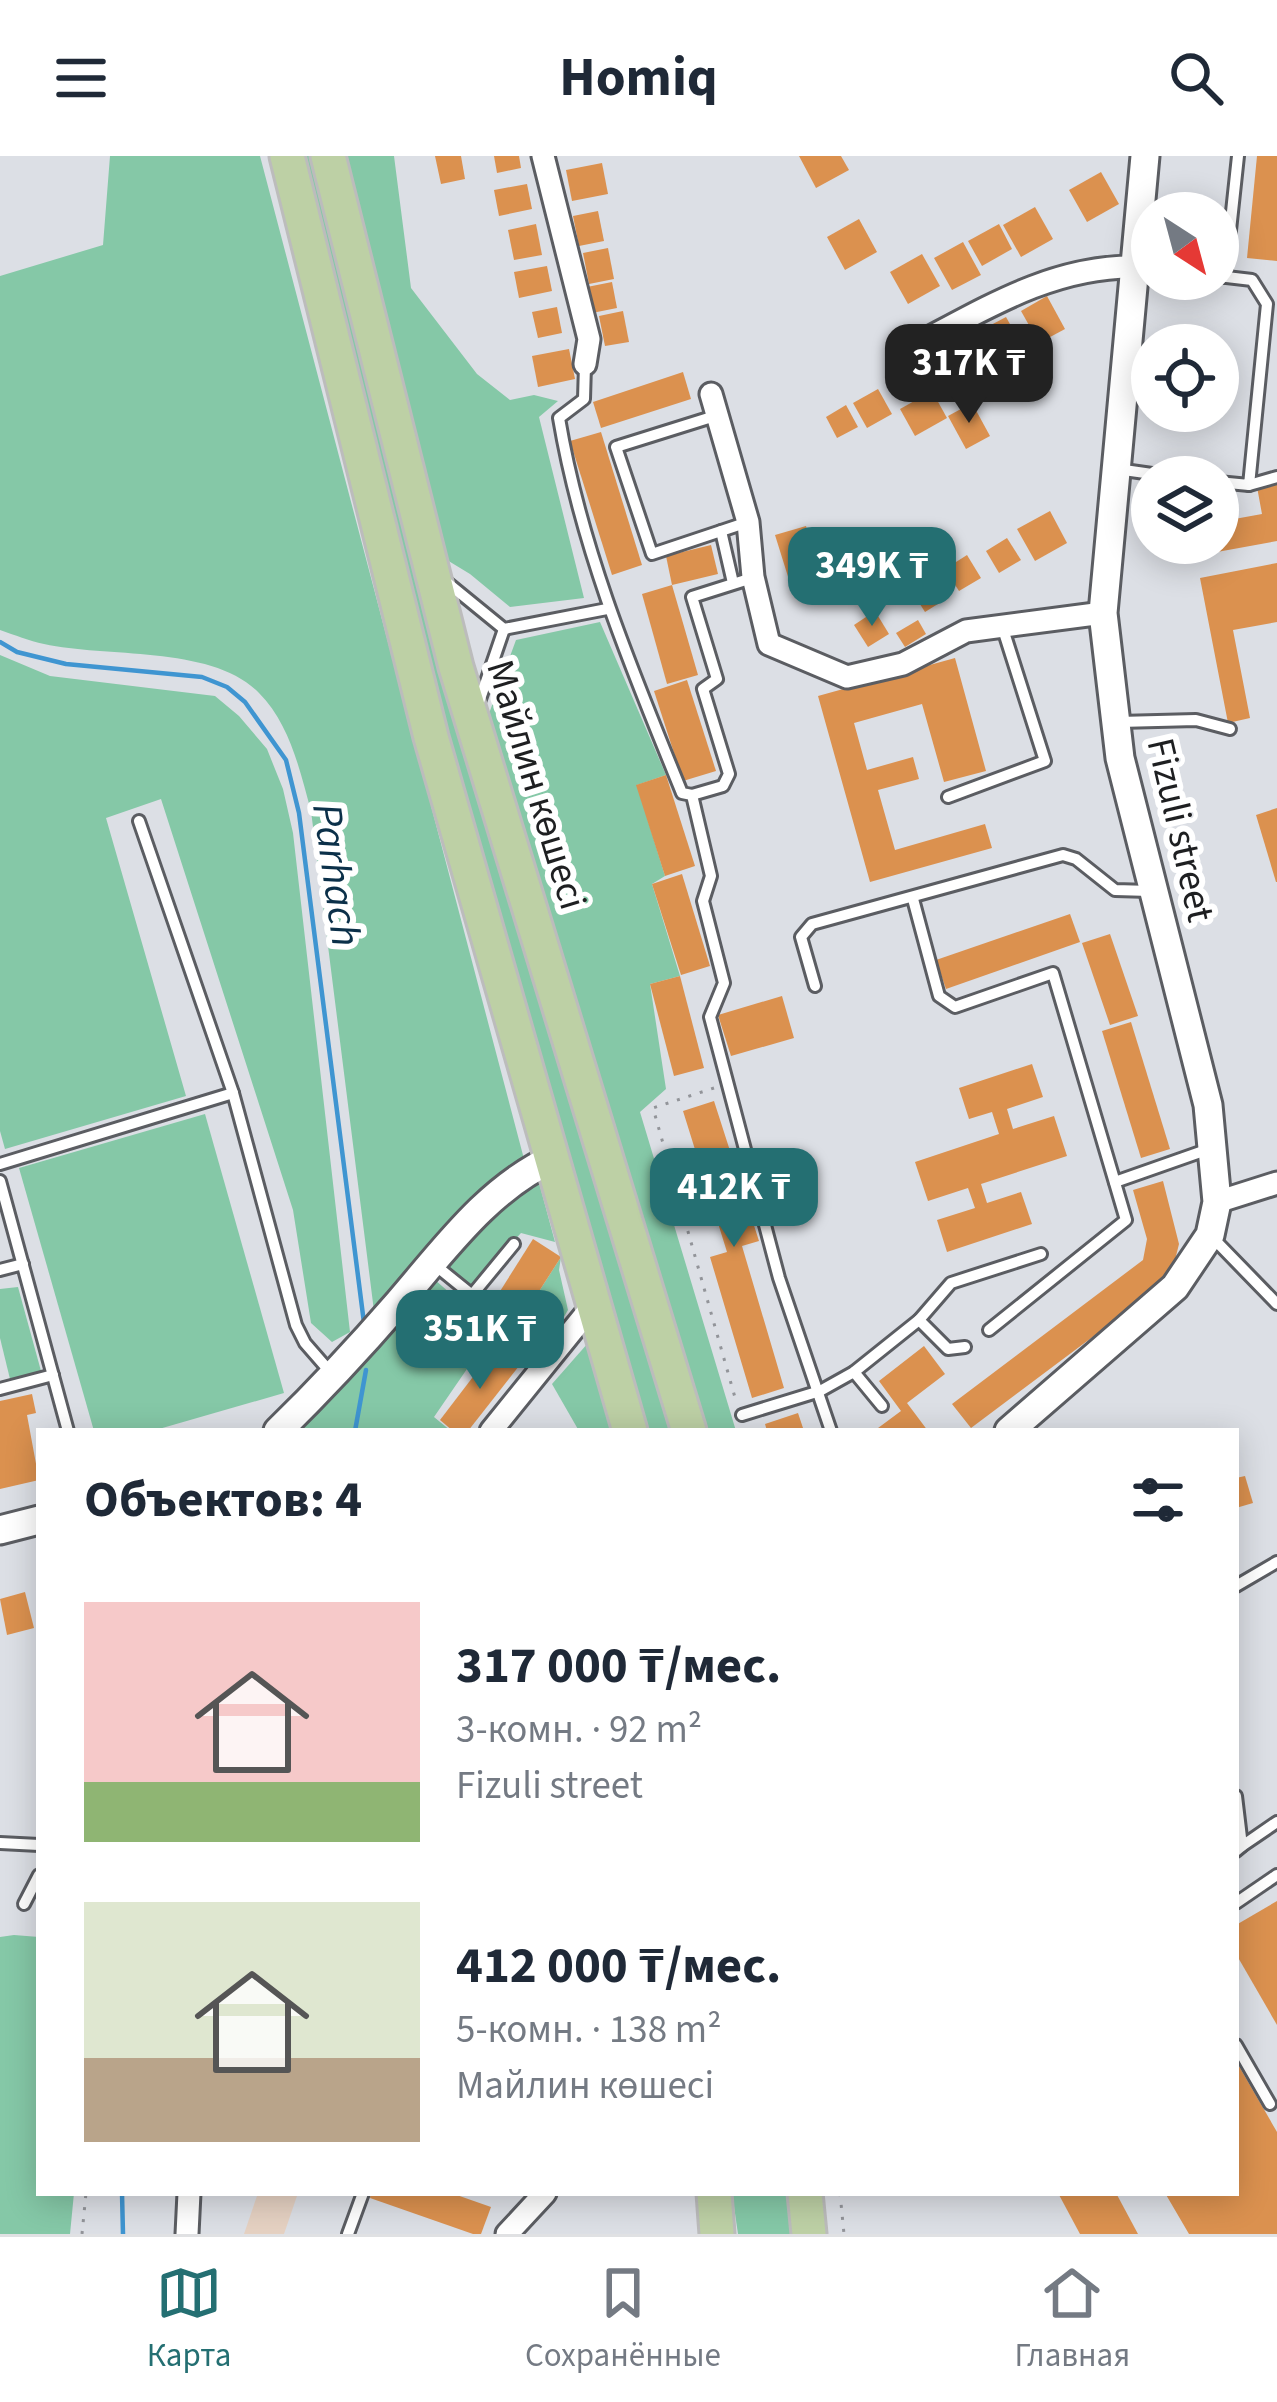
<!DOCTYPE html>
<html lang="ru">
<head>
<meta charset="utf-8">
<style>
  :root { --surface:#fff; --page:#f2f2f3; --text:#1f2937; --muted:#747a83; --line:#e0e1e3; --accent:#246f72 }
  body { margin:0; font-family:"Source Sans 3",sans-serif; background:var(--page); color:var(--text); height:100vh; display:flex; flex-direction:column; font-size:45px; white-space:nowrap }
  * { box-sizing:border-box; margin:0 }
  p { font-size:39px; color:var(--muted) }
  .icon { flex:none; width:66px; height:66px; fill:none; stroke:currentColor; stroke-width:2; stroke-linecap:round; stroke-linejoin:round }
  .map { position:relative; flex:1; overflow:hidden }
  .panel { position:absolute; left:36px; top:1272px; width:1203px; height:768px; display:flex; flex-direction:column; background:var(--surface); border-radius:0px; box-shadow:0 6px 30px #0003 }
  .panel>* { flex:none }
  .needle { width:78px; rotate:144deg }
  .fabs { position:absolute; left:1131px; top:36px; display:grid; gap:24px }
  .fabs a { display:grid; place-items:center; width:108px; height:108px; border-radius:50%; background:var(--surface); box-shadow:0 6px 30px #0003; font-size:60px }
  .price { position:absolute; translate:-50% -102px; padding:0 27px; border-radius:24px; background:var(--accent); color:#fff; font-size:39px; line-height:78px; filter:drop-shadow(0 3px 6px #0008) }
  .price::after { content:''; position:absolute; left:50%; top:72px; width:36px; height:27px; margin-left:-18px; background:inherit; clip-path:polygon(0 0,100% 0,50% 100%) }
  .price.on { background:#222; color:#fff }
  ul { padding:0; list-style:none }
  li { display:flex; align-items:center; gap:36px; height:300px; padding:0 48px }
  li span { display:grid; place-items:center; flex:none; width:336px; height:240px; border-radius:0px; color:#555 }
  li>.icon { margin-inline-start:auto }
  span .icon { width:144px; height:144px; fill:#fffc; stroke-width:1 }
  li b { font-size:51px }
  h2 { display:flex; justify-content:space-between; align-items:center; height:144px; padding:0 48px; font-size:51px }
  header { display:flex; justify-content:space-between; align-items:center; height:156px; padding:0 48px; background:var(--surface); font-size:54px; font-weight:700 }
  .dock { display:flex; justify-content:space-around; align-items:center; height:168px; border-top:3px solid var(--line); background:var(--surface); font-size:33px; color:var(--muted) }
  .dock a { display:grid; justify-items:center; gap:6px }
  .dock .on { color:var(--accent) }
  .map>svg:first-child { display:block }
</style>
</head>
<body>
<header><svg class="icon" aria-label="menu" viewBox="0 0 24 24"><path d="M4 6h16M4 12h16M4 18h16"/></svg>Homiq<svg class="icon" aria-label="search" viewBox="0 0 24 24"><circle cx="10" cy="10" r="6"/><path d="M15 15l6 6"/></svg></header>
<div class="map">
<svg width="1277" height="2078" viewBox="0 0 1277 2078">
  <rect width="100%" height="100%" fill="#dcdfe5"/>
  <path fill="#e5d1c2" d="M258,2037h40l-14,41h-40z"/>
  <g fill="#85c8a7">
    <path d="M110,0h150l264,1003 -150,152 -63,-500c-11,-40 -21,-87 -52,-118 -46,-48 -152,-35 -215,-49 -15,-3 -29,-9 -44,-14v-354l103,-31z"/>
    <path d="M298,0h20l362,1275h-36l-240,-857z"/>
    <path d="M341,0h53l17,132 66,86 33,26 24,-5 24,6 -19,16 45,181 -74,9 -40,-33 -28,-17z"/>
    <path d="M600,466l66,153 -29,10 28,91 -13,8 28,92 -30,8 16,105 -26,23 96,319h-36l-213,-712 29,-79z"/>
    <path d="M0,499l50,21 165,20 24,20 28,33 16,40 10,44 57,499 -18,10 -21,-19 -18,-113 -132,-411 -55,19 80,278 -181,53 -5,-18z"/>
    <path d="M205,958l79,279 -132,38h-58l-75,-263z"/>
    <path d="M537,1019l18,67 -34,-9 -50,55 -31,-26z"/>
    <path d="M561,1101l-2,13 9,40 -25,42 -30,-20z"/>
    <path d="M434,1123l59,52 -59,86 17,14h-160z"/>
    <path d="M18,1131l23,84 -31,8 -10,-41v-49z"/>
    <path d="M588,1187l24,88h-33l-27,-47z"/>
    <path d="M14,1779l25,2v256h35l-4,41h-70v-297z"/>
    <path d="M732,2037h64l3,41h-61z"/>
  </g>
  <g fill="none" stroke-linecap="round" stroke-linejoin="round">
    <g stroke="#3f95d1" stroke-width="4.5">
      <path d="M0,486l17,10 49,12 136,13 25,10 18,15 41,58 13,53 65,510"/>
      <path d="M355,1275l11,-61"/>
      <path d="M122,2037l1,41"/>
    </g>
  </g>
  <g fill="#db914f">
    <path d="M435,0h26l4,23 -24,5z"/>
    <path d="M494,0h25l2,12 -24,5z"/>
    <path d="M799,0h42l8,14 -33,18z"/>
    <path d="M1257,0h20v105l-30,-3z"/>
    <path d="M602,7l6,31 -36,7 -6,-31z"/>
    <path d="M1101,16l18,32 -32,18 -18,-32z"/>
    <path d="M527,28l5,25 -33,7 -5,-26z"/>
    <path d="M1035,51l18,32 -32,18 -18,-32z"/>
    <path d="M598,55l6,30 -25,5 -6,-30z"/>
    <path d="M859,63l18,33 -32,18 -18,-33z"/>
    <path d="M536,68l6,31 -28,5 -6,-30z"/>
    <path d="M999,68l13,25 -30,17 -14,-25z"/>
    <path d="M963,86l18,33 -29,15 -18,-32z"/>
    <path d="M608,92l6,31 -25,5 -6,-31z"/>
    <path d="M922,98l18,32 -32,18 -18,-32z"/>
    <path d="M547,110l5,25 -33,7 -5,-26z"/>
    <path d="M612,126l5,26 -25,5 -5,-26z"/>
    <path d="M1047,140l18,33 -26,14 -18,-32z"/>
    <path d="M557,151l5,26 -24,5 -6,-26z"/>
    <path d="M623,155l6,31 -24,4 -6,-30z"/>
    <path d="M1006,161l18,32 -32,18 -18,-33z"/>
    <path d="M946,190l14,25 -24,13 -14,-25z"/>
    <path d="M569,193l6,30 -37,8 -6,-31z"/>
    <path d="M683,216l8,27 -90,29 -8,-26z"/>
    <path d="M878,233l14,25 -25,14 -14,-25z"/>
    <path d="M932,235l15,27 -32,18 -15,-27z"/>
    <path d="M972,247l18,33 -24,13 -18,-33z"/>
    <path d="M846,249l12,22 -21,11 -11,-21z"/>
    <path d="M601,276l41,133 -30,10 -42,-134z"/>
    <path d="M1277,328v57l-71,13 -2,-11h14v-21l44,-8 -5,-27z"/>
    <path d="M1050,355l17,32 -32,18 -18,-32z"/>
    <path d="M806,370l15,48 -31,9 -15,-48z"/>
    <path d="M1007,382l14,22 -22,13 -13,-22z"/>
    <path d="M711,389l7,29 -46,11 -6,-29z"/>
    <path d="M967,399l14,23 -22,13 -14,-22z"/>
    <path d="M1277,407v59l-44,8 17,88 -22,5 -28,-145z"/>
    <path d="M932,420l14,23 -21,13 -14,-22z"/>
    <path d="M672,429l26,90 -31,9 -25,-90z"/>
    <path d="M875,455l14,23 -21,13 -14,-22z"/>
    <path d="M918,464l8,14 -21,13 -9,-14z"/>
    <path d="M955,502l31,113 -42,11 -22,-78 -68,19 13,47 46,-13 6,22 -41,11 17,60 90,-26 7,24 -122,34 -52,-186z"/>
    <path d="M687,524l29,91 -33,10 -29,-90z"/>
    <path d="M666,619l29,91 -30,10 -29,-91z"/>
    <path d="M1277,652v74h-1l-20,-67z"/>
    <path d="M682,718l28,92 -29,9 -29,-91z"/>
    <path d="M1070,758l10,28 -134,47 -10,-29z"/>
    <path d="M1110,778l28,82 -28,9 -28,-82z"/>
    <path d="M680,820l24,92 -30,8 -24,-92z"/>
    <path d="M782,840l12,42 -63,18 -13,-41z"/>
    <path d="M1131,866l39,127 -29,9 -39,-127z"/>
    <path d="M1032,908l11,33 -36,12 6,20 41,-13 13,40 -86,28 6,19 34,-11 11,32 -85,28 -10,-32 38,-12 -7,-20 -40,13 -13,-39 84,-28 -7,-22 -23,7 -10,-31z"/>
    <path d="M714,945l45,140 -17,5 42,142 -32,10 -42,-141 17,-5 -44,-141z"/>
    <path d="M1163,1025l16,63 -7,28 -10,13 -191,143 -19,-24 191,-144 4,-21 -14,-49z"/>
    <path d="M533,1083l28,18 -48,75 -28,-17z"/>
    <path d="M924,1190l21,28 -38,29 21,28h-54l27,-20 -22,-30z"/>
    <path d="M495,1192l24,18 -51,65h-15l-13,-11z"/>
    <path d="M32,1238l4,19 -9,2 12,65 -39,9v-88z"/>
    <path d="M798,1257l6,18h-37l-2,-7z"/>
    <path d="M1245,1320l8,27 -17,5v-30z"/>
    <path d="M25,1436l9,36 -27,7 -7,-36z"/>
    <path d="M1277,1745v124l-41,-71v-29z"/>
    <path d="M1236,1905l41,71v102h-88l-24,-41h71z"/>
    <path d="M371,2037h80l40,14 -10,27h-8l-103,-36z"/>
    <path d="M1058,2037h58l22,41h-58z"/>
  </g>
  <g fill="none" stroke-linecap="round" stroke-linejoin="round">
    <g stroke="#5b5d62" stroke-width="16">
      <g id="service">
        <path d="M1218,120l34,4 15,24 -18,181 -31,-3"/>
        <path d="M1225,121l13,-121"/>
        <path d="M585,209l-1,34 -25,19c22,131 73,252 123,375l10,2 19,81 -8,25 21,82 -14,34 69,261 52,153"/>
        <path d="M715,260l-99,31 36,107 96,-32"/>
        <path d="M1117,313l56,8"/>
        <path d="M1249,329l28,-8"/>
        <path d="M721,375l12,52"/>
        <path d="M444,424l60,49 103,-20"/>
        <path d="M478,549l26,-76"/>
        <path d="M1119,566l77,-2 34,9"/>
        <path d="M692,639l31,-9 6,-12 -26,-85 14,-10 -25,-82 60,-19"/>
        <path d="M948,641l97,-36 -43,-135"/>
        <path d="M139,665l94,272 63,232 9,18 27,31"/>
        <path d="M913,743l26,97 16,11 98,-34 73,247 -137,110"/>
        <path d="M815,830l-14,-49 11,-13 251,-69 13,4 39,31 35,1"/>
        <path d="M0,1008l233,-71"/>
        <path d="M0,1025l68,250"/>
        <path d="M1115,1026l94,-33"/>
        <path d="M1212,1081l65,67"/>
        <path d="M435,1109l37,30 42,-51"/>
        <path d="M0,1114l23,-6"/>
        <path d="M919,1164l32,-37 90,-29"/>
        <path d="M854,1216l28,34"/>
        <path d="M0,1233l53,-14"/>
        <path d="M742,1259l78,-24 34,-19 65,-52 29,29 17,-2"/>
        <path d="M1236,1430l41,-24"/>
        <path d="M1236,1640l6,50 -6,5"/>
        <path d="M0,1687l39,2"/>
        <path d="M1242,1690l35,-24"/>
        <path d="M1236,1747l41,-28"/>
        <path d="M24,1748l15,-29"/>
        <path d="M1236,1889l34,59"/>
        <path d="M348,2078l15,-41"/>
      </g>
    </g>
    <g stroke="#5b5d62" stroke-width="27">
      <g id="minor">
        <path d="M543,0l46,183 -4,25"/>
        <path d="M925,184c66,-35 130,-73 207,-73"/>
        <path d="M711,238l37,128 5,55 16,67 78,33 56,-13 63,-33 137,-18"/>
        <path d="M1217,1046l60,-19"/>
        <path d="M491,1275l102,-126"/>
        <path d="M187,2078l2,-41"/>
        <path d="M507,2078l38,-41"/>
      </g>
    </g>
    <g stroke="#5b5d62" stroke-width="33">
      <g id="tertiary">
        <path d="M278,1275c42,-41 82,-84 121,-129 45,-52 89,-114 155,-144"/>
        <path d="M1009,1275l166,-144 35,-52 7,-33 -9,-97 -88,-347 -17,-145 42,-457"/>
        <path d="M0,1374l39,-10"/>
      </g>
    </g>
    <g stroke="#bcbcbc" stroke-width="39">
      <g id="primary">
        <path d="M287,0l144,581 199,694"/>
        <path d="M328,0l128,511 233,764"/>
        <path d="M714,2037l3,41"/>
        <path d="M805,2037l4,41"/>
      </g>
    </g>
    <g stroke="#929499" stroke-width="3" stroke-dasharray="3 9" stroke-linecap="butt">
      <path d="M714,932l-61,20 83,293"/>
      <path d="M840,2037l4,41"/>
      <path d="M82,2078l4,-41"/>
    </g>
    <use href="#service" stroke="#fff" stroke-width="10"/>
    <use href="#minor" stroke="#fff" stroke-width="21"/>
    <use href="#tertiary" stroke="#fff" stroke-width="27"/>
    <use href="#primary" stroke="#bdd0a5" stroke-width="33"/>
  </g>
  <g text-anchor="middle" dominant-baseline="central" stroke-width="12" stroke-linejoin="round" paint-order="stroke">
    <g font-size="39" fill="#1e1f21" stroke="#fff">
      <text transform="translate(536 629) rotate(73)">Майлин көшесі</text>
      <text transform="translate(1180 674) rotate(77)">Fizuli street</text>
    </g>
    <g font-size="42" font-style="italic" fill="#0b3049" stroke="#fff">
      <text transform="translate(336 719) rotate(82)">Parhach</text>
    </g>
  </g>
</svg>
<div class="fabs">
<a><svg class="needle" viewBox="-14 -14 28 28"><path d="M0-13l5 13h-10z" fill="#e53935"/><path d="M0 13l5-13h-10z" fill="#747a83"/></svg></a>
<a><svg class="icon" aria-label="locate" viewBox="0 0 24 24"><circle cx="12" cy="12" r="6"/><path d="M12 2v4M12 18v4M2 12h4M18 12h4"/></svg></a>
<a><svg class="icon" aria-label="layers" viewBox="0 0 24 24"><path d="M12 4l9 5-9 5-9-5zM3 14l9 5 9-5"/></svg></a>
</div>
<b class="price on" style="left:969px;top:270px">317K ₸</b>
<b class="price" style="left:872px;top:473px">349K ₸</b>
<b class="price" style="left:734px;top:1094px">412K ₸</b>
<b class="price" style="left:480px;top:1236px">351K ₸</b>
<section class="panel">
<h2>Объектов: 4<svg class="icon" aria-label="filters" viewBox="0 0 24 24"><path d="M4 7h16M4 17h16"/><circle cx="9" cy="7" r="2"/><circle cx="15" cy="17" r="2"/></svg></h2>
<ul>
<li><span style="background:linear-gradient(#f6c9c9 75%,#8fb573 0)"><svg class="icon" aria-label="home" viewBox="0 0 24 24"><path d="M3 11l9-7 9 7M6 9v11h12V9"/></svg></span><div><b>317 000 ₸/мес.</b><p>3-комн. · 92 m²</p><p>Fizuli street</p></div></li>
<li><span style="background:linear-gradient(#dfe7d0 65%,#b9a48a 0)"><svg class="icon" aria-label="home" viewBox="0 0 24 24"><path d="M3 11l9-7 9 7M6 9v11h12V9"/></svg></span><div><b>412 000 ₸/мес.</b><p>5-комн. · 138 m²</p><p>Майлин көшесі</p></div></li>
</ul>
</section>
</div>
<nav class="dock">
<a class="on"><svg class="icon" aria-label="map" viewBox="0 0 24 24"><path d="M3 6l6-2 6 2 6-2v14l-6 2-6-2-6 2zM9 4v14M15 6v14"/></svg>Карта</a>
<a><svg class="icon" aria-label="saved" viewBox="0 0 24 24"><path d="M7 4h10v16l-5-4-5 4z"/></svg>Сохранённые</a>
<a><svg class="icon" aria-label="home" viewBox="0 0 24 24"><path d="M3 11l9-7 9 7M6 9v11h12V9"/></svg>Главная</a>
</nav>
</body>
</html>
